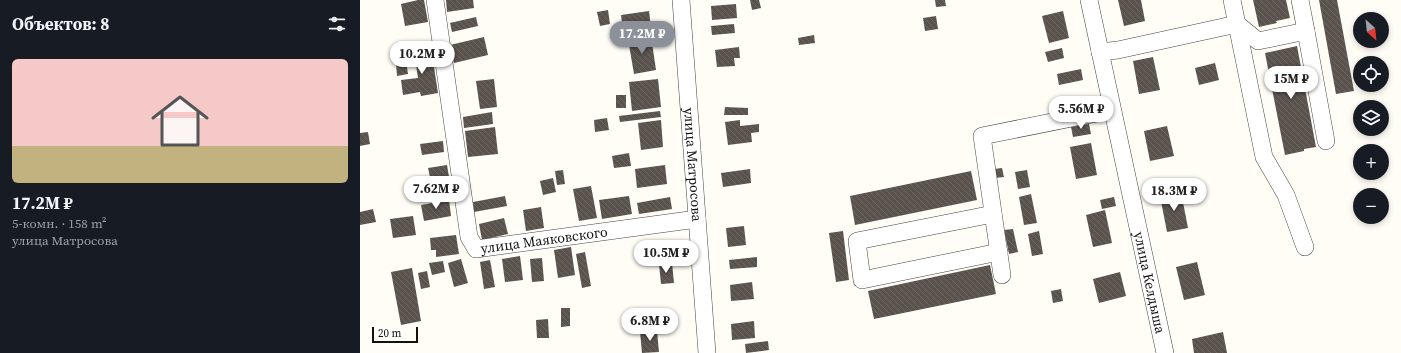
<!DOCTYPE html>
<html lang="ru">
<head>
<meta charset="utf-8">
<style>
  :root { --surface:#171b24; --page:#242831; --text:#f1f3f6; --muted:#9ea1a6; --line:#363941; --accent:#8c9099 }
  body { margin:0; font-family:"Source Serif 4",serif; background:var(--page); color:var(--text); height:100vh; display:flex; flex-direction:column; font-size:15px; white-space:nowrap }
  * { box-sizing:border-box; margin:0 }
  p { font-size:13px; color:var(--muted) }
  .icon { flex:none; width:22px; height:22px; fill:none; stroke:currentColor; stroke-width:2; stroke-linecap:round; stroke-linejoin:round }
  .map { position:relative; flex:1; overflow:hidden }
  .side { display:flex; flex-direction:column; background:var(--surface); width:360px }
  .side>* { flex:none }
  .needle { width:26px; rotate:153deg }
  .fabs { position:absolute; left:993px; top:12px; display:grid; gap:8px }
  .fabs a { display:grid; place-items:center; width:36px; height:36px; border-radius:50%; background:var(--surface); box-shadow:0 2px 6px #0003; font-size:20px }
  .scale { position:absolute; left:12px; bottom:10px; width:46px; box-sizing:border-box; padding-left:4px; border:2px solid #111; border-top:0; font-size:11px; line-height:14px; white-space:nowrap; color:#111; -webkit-text-stroke:3px #fff; paint-order:stroke }
  .price { position:absolute; translate:-50% -34px; padding:0 9px; border-radius:14px; background:#fff; color:#222; font-size:13px; line-height:26px; filter:drop-shadow(0 1px 2px #0008) }
  .price::after { content:''; position:absolute; left:50%; top:24px; width:12px; height:9px; margin-left:-6px; background:inherit; clip-path:polygon(0 0,100% 0,50% 100%) }
  .price.active { background:var(--accent); color:#fff }
  ul { padding:0; list-style:none }
  li { display:grid; align-content:center; gap:8px; height:212px; padding:0 12px }
  li+li { border-top:1px solid var(--line) }
  li span { display:grid; place-items:center; height:124px; border-radius:6px; color:#555 }
  li>.icon { margin-inline-start:auto }
  span .icon { width:72px; height:72px; fill:#fffc; stroke-width:1 }
  li b { font-size:17px }
  h2 { display:flex; justify-content:space-between; align-items:center; height:48px; padding:0 12px; font-size:17px }
  main { display:flex; flex:1; min-height:0 }
  .map>svg:first-child { display:block }
</style>
</head>
<body>
<main>
<section class="side">
<h2>Объектов: 8<svg class="icon" aria-label="filters" viewBox="0 0 24 24"><path d="M4 7h16M4 17h16"/><circle cx="9" cy="7" r="2"/><circle cx="15" cy="17" r="2"/></svg></h2>
<ul>
<li><span style="background:linear-gradient(#f6c9c9 70%,#c2b280 0)"><svg class="icon" aria-label="home" viewBox="0 0 24 24"><path d="M3 11l9-7 9 7M6 9v11h12V9"/></svg></span><div><b>17.2M ₽</b><p>5-комн. · 158 m²</p><p>улица Матросова</p></div></li>
</ul>
</section>
<div class="map">
<svg width="1041" height="353" viewBox="0 0 1041 353">
  <defs>
    <pattern id="building-back-hatch" width="6" height="6" patternUnits="userSpaceOnUse"><rect width="6" height="6" fill="#5a524d"/><path d="M-1 5l2 2M0 0l6 6M5-1l2 2" fill="none" stroke="#6d6662"/></pattern>
  </defs>
  <rect width="100%" height="100%" fill="#fffdf5"/>
  <g fill="url(#building-back-hatch)">
    <path d="M58,0h6l4,22 -23,4 -4,-22z"/>
    <path d="M86,0h27l1,8 -27,4z"/>
    <path d="M390,0h9l2,8 -9,2z"/>
    <path d="M575,0h10l1,6 -10,1z"/>
    <path d="M758,0h23l4,21 -21,5z"/>
    <path d="M893,0h33l4,18 -14,3 1,2 -18,4z"/>
    <path d="M959,0h18l17,91 -18,3z"/>
    <path d="M376,4l1,14 -25,2 -1,-14z"/>
    <path d="M248,10l2,14 -10,2 -3,-14z"/>
    <path d="M289,11l2,16 -28,3 -2,-15z"/>
    <path d="M703,11l6,27 -20,5 -7,-27z"/>
    <path d="M576,16l2,13 -13,2 -2,-13z"/>
    <path d="M116,17l2,9 -26,6 -2,-9z"/>
    <path d="M374,24l1,9 -23,2 -1,-9z"/>
    <path d="M454,35l1,8 -16,2 -1,-7z"/>
    <path d="M291,36l5,34 -22,4 -6,-35z"/>
    <path d="M124,37l4,18 -34,8 -4,-18z"/>
    <path d="M937,46l19,101 -12,2v2l-19,4 -20,-102z"/>
    <path d="M379,47l1,11h-6l1,8 -18,1 -2,-17z"/>
    <path d="M71,48l7,45 -17,3 -1,-4 -17,3 -2,-15 17,-2 -4,-27z"/>
    <path d="M702,48l2,10 -16,4 -3,-10z"/>
    <path d="M793,57l7,33 -21,4 -6,-33z"/>
    <path d="M46,61l2,13 -11,2 -1,-13z"/>
    <path d="M855,63l4,17 -20,5 -4,-17z"/>
    <path d="M721,69l2,11 -24,5 -2,-11z"/>
    <path d="M134,79l3,28 -17,2 -4,-28z"/>
    <path d="M298,79l3,28 -29,4 -3,-29z"/>
    <rect x="256" y="95" width="10" height="13"/>
    <path d="M365,107l23,1v7h-24z"/>
    <path d="M300,111l1,6 -41,5 -1,-6z"/>
    <path d="M132,112l1,12 -29,4 -1,-11z"/>
    <path d="M247,118l2,12 -14,2 -1,-12z"/>
    <path d="M301,120l2,27 -22,3 -3,-27z"/>
    <path d="M380,120v6l19,-2v8l-8,1 1,9 -24,3 -3,-23z"/>
    <path d="M729,124l2,10 -18,3 -2,-10z"/>
    <path d="M807,126l7,30 -24,5 -6,-30z"/>
    <path d="M135,127l3,27 -30,3 -3,-26z"/>
    <path d="M8,132l2,12 -10,2v-13z"/>
    <path d="M83,141l1,11 -22,3 -2,-11z"/>
    <path d="M731,143l6,32 -21,4 -6,-32z"/>
    <path d="M269,153l2,13 -17,2 -2,-12z"/>
    <path d="M87,165l3,18 -18,3 -4,-18z"/>
    <path d="M305,165l2,19 -30,4 -2,-19z"/>
    <path d="M642,168l2,9 -9,1 -1,-9z"/>
    <path d="M390,169l1,14 -28,4 -2,-14z"/>
    <path d="M203,170l2,14 -8,1 -2,-14z"/>
    <path d="M667,170l3,17 -12,2 -3,-17z"/>
    <path d="M611,171l6,29 -122,25 -5,-29z"/>
    <path d="M193,178l3,14 -13,3 -3,-14z"/>
    <path d="M231,186l6,32 -18,3 -6,-32z"/>
    <path d="M821,192l7,36 -21,4 -7,-36z"/>
    <path d="M671,194l6,29 -13,2 -5,-28z"/>
    <path d="M145,196l2,10 -33,6 -1,-10z"/>
    <path d="M269,196l3,18 -30,5 -3,-19z"/>
    <path d="M310,197l2,12 -33,5 -2,-11z"/>
    <path d="M754,197l2,9 -14,3 -2,-9z"/>
    <path d="M89,200l2,16 -27,5 -3,-16z"/>
    <path d="M181,207l3,21 -18,3 -3,-21z"/>
    <path d="M13,209l3,13 -16,3v-13z"/>
    <path d="M745,210l7,33 -19,4 -7,-32z"/>
    <path d="M53,216l3,19 -23,3 -3,-19z"/>
    <path d="M144,218l4,16 -26,6 -3,-16z"/>
    <path d="M384,226l2,19 -18,2 -2,-19z"/>
    <path d="M653,229l5,23 -9,2 -5,-24z"/>
    <path d="M483,231l6,49 -13,2 -7,-49z"/>
    <path d="M679,231l4,23 -11,2 -4,-22z"/>
    <path d="M96,235l3,19 -23,3v-7h-5l-1,-12z"/>
    <path d="M211,247l4,28 -17,3 -4,-28z"/>
    <path d="M225,252l6,34 -9,2 -6,-34z"/>
    <path d="M160,256l3,24 -18,2 -3,-23z"/>
    <path d="M397,257v10l-27,2 -1,-9z"/>
    <path d="M182,258l2,23 -12,1 -2,-23z"/>
    <path d="M101,259l7,24 -14,4 -6,-24z"/>
    <path d="M130,260l5,27 -11,2 -4,-27z"/>
    <path d="M83,261l2,11 -13,3 -3,-12z"/>
    <path d="M837,262l8,33 -21,5 -8,-33z"/>
    <path d="M312,263l2,20 -13,1 -2,-20z"/>
    <path d="M630,265l6,29 -122,25 -6,-28z"/>
    <path d="M52,268l9,53 -20,4 -10,-53z"/>
    <path d="M67,271l3,16 -9,2 -3,-16z"/>
    <path d="M760,272l6,24 -27,7 -6,-24z"/>
    <path d="M392,282l2,17 -23,2 -1,-16z"/>
    <path d="M701,289l2,12 -10,2 -2,-12z"/>
    <path d="M201,308h9v18l-9,1z"/>
    <path d="M188,319l1,19h-12l-1,-18z"/>
    <path d="M394,321l1,17 -23,2 -1,-16z"/>
    <path d="M297,331l2,21 -17,1 -2,-21z"/>
    <path d="M863,332l4,21h-33l-2,-14z"/>
    <path d="M408,341l1,9 -23,3 -1,-9z"/>
  </g>
  <g fill="none" stroke-linecap="round" stroke-linejoin="round">
    <g stroke="#444" stroke-width="18">
      <g id="minor">
        <path id="s1" d="M75,0l34,237 7,12 221,-30"/>
        <path id="s2" d="M321,0l26,353"/>
        <path id="s3" d="M729,0l76,353"/>
        <path d="M872,0l32,157 22,38 19,52"/>
        <path d="M877,24l21,17 48,-10 -6,-31"/>
        <path d="M946,31l20,110"/>
        <path d="M740,52l18,-2 119,-26"/>
        <path d="M633,214l-136,27 5,39 137,-28"/>
        <path d="M642,275l-20,-139 130,-26"/>
      </g>
    </g>
    <use href="#minor" stroke="#fff" stroke-width="17"/>
  </g>
  <g text-anchor="middle" dominant-baseline="central" stroke-width="4" stroke-linejoin="round" paint-order="stroke">
    <g font-size="14" fill="#111" stroke="#fff">
      <text stroke="none"><textPath href="#s2" startOffset="165">улица Матросова</textPath></text>
      <text stroke="none"><textPath href="#s1" startOffset="322">улица Маяковского</textPath></text>
      <text stroke="none"><textPath href="#s3" startOffset="289">улица Келдыша</textPath></text>
    </g>
  </g>
</svg>
<div class="fabs">
<a><svg class="needle" viewBox="-14 -14 28 28"><path d="M0-13l5 13h-10z" fill="#e53935"/><path d="M0 13l5-13h-10z" fill="#9ea1a6"/></svg></a>
<a><svg class="icon" aria-label="locate" viewBox="0 0 24 24"><circle cx="12" cy="12" r="6"/><path d="M12 2v4M12 18v4M2 12h4M18 12h4"/></svg></a>
<a><svg class="icon" aria-label="layers" viewBox="0 0 24 24"><path d="M12 4l9 5-9 5-9-5zM3 14l9 5 9-5"/></svg></a>
<a>+</a>
<a>−</a>
</div>
<div class="scale">20 m</div>
<b class="price active" style="left:282px;top:55px">17.2M ₽</b>
<b class="price" style="left:62px;top:75px">10.2M ₽</b>
<b class="price" style="left:931px;top:100px">15M ₽</b>
<b class="price" style="left:721px;top:130px">5.56M ₽</b>
<b class="price" style="left:76px;top:210px">7.62M ₽</b>
<b class="price" style="left:814px;top:212px">18.3M ₽</b>
<b class="price" style="left:306px;top:274px">10.5M ₽</b>
<b class="price" style="left:290px;top:342px">6.8M ₽</b>
</div>
</main>
</body>
</html>
